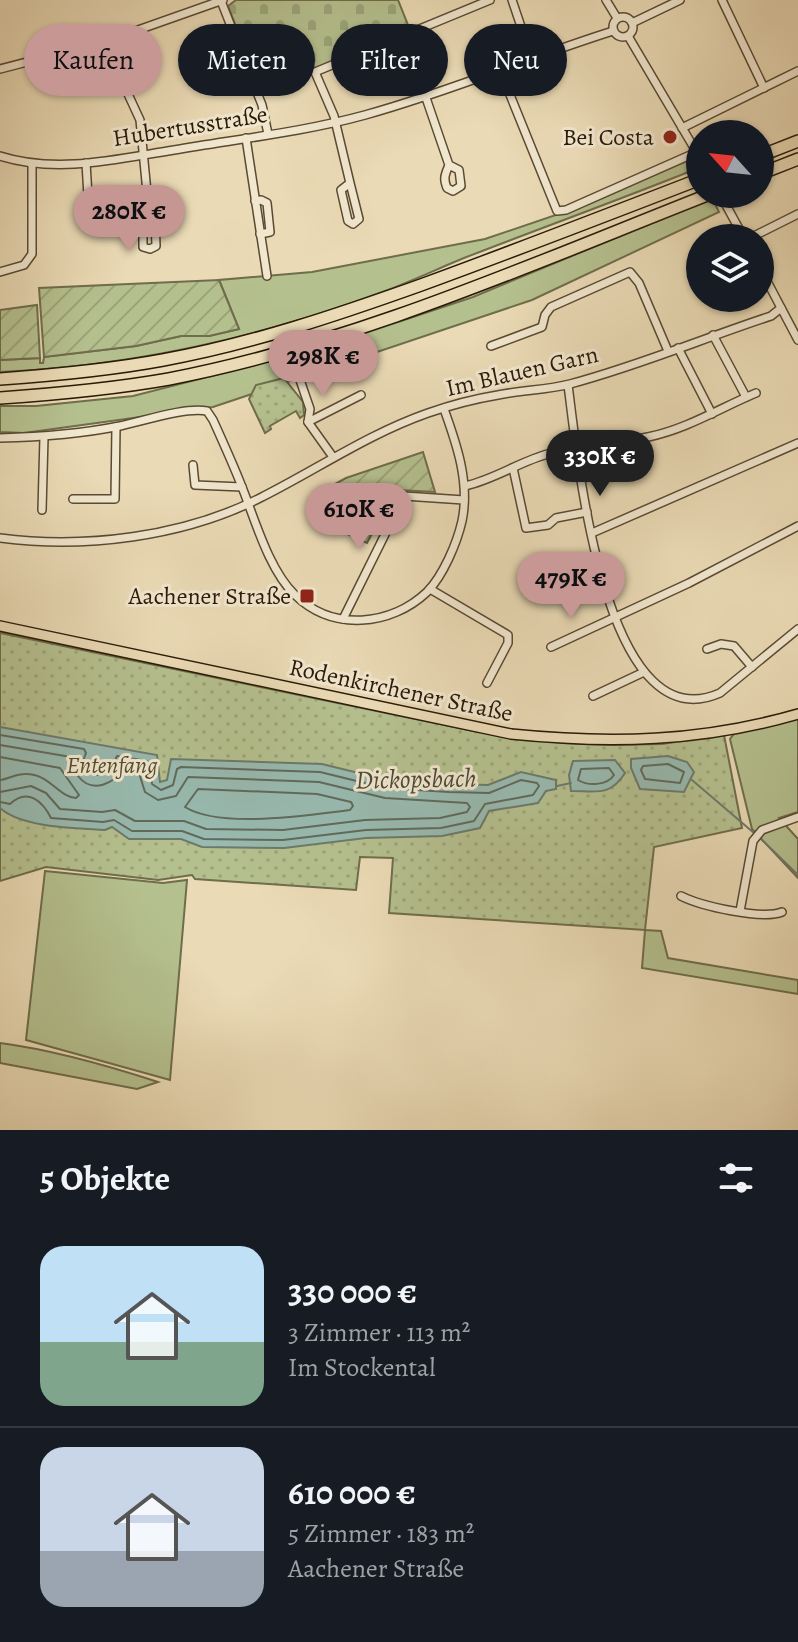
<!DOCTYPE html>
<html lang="de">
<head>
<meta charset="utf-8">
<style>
  :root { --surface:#171b24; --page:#20242c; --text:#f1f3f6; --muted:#9ea1a6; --line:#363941; --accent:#c59692 }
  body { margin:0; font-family:Alegreya,serif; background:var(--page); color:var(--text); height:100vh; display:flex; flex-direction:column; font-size:30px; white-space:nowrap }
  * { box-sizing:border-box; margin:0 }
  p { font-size:26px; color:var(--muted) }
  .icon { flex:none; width:44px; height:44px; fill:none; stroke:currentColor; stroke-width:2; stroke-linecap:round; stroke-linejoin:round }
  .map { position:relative; height:1130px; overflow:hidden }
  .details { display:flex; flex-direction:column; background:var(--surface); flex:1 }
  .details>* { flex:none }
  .banner { position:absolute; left:24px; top:24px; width:750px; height:72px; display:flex; gap:16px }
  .needle { width:52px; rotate:297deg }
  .controls { position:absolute; left:686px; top:120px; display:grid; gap:16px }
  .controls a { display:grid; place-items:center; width:88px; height:88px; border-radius:50%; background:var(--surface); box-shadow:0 2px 6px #0004; font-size:40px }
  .price { position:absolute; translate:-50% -68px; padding:0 18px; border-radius:28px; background:var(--accent); color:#111; font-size:26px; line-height:52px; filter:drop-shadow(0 2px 4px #0008) }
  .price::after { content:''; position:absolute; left:50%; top:48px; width:24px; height:18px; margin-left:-12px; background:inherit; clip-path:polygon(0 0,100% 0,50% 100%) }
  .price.current { background:#222; color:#fff }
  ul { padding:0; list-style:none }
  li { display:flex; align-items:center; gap:24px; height:200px; padding:0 40px }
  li+li { border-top:2px solid var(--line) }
  li span { display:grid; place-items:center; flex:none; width:224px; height:160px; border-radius:24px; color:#555 }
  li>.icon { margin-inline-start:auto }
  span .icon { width:96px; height:96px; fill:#fffc; stroke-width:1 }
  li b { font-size:34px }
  h2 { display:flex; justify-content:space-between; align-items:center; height:96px; padding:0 40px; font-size:34px }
  .chip { padding:0 28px; border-radius:36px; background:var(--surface); box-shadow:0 2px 6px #0004; font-size:28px; line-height:72px }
  .chip.current { background:var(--accent); color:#111 }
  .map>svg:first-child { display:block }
</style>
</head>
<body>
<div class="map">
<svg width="798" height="1130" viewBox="0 0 798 1130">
  <defs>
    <pattern id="cemetery-stones" width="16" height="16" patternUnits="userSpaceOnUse" patternTransform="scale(2)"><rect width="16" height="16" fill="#b5c08f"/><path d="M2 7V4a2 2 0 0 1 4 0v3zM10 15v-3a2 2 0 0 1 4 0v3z" fill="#9ca47a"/></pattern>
    <pattern id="park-dots" width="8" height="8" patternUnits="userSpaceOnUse" patternTransform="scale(2)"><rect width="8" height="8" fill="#b5c08f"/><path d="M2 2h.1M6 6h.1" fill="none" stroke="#9ca47a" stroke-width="1.8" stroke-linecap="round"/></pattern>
    <pattern id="garden-furrows" width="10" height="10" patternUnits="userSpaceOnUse" patternTransform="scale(2)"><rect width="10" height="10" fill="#b5c08f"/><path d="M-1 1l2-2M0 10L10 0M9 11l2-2" fill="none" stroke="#9ca47a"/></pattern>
  </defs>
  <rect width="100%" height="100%" fill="#eadab5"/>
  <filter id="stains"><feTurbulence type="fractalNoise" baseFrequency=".0025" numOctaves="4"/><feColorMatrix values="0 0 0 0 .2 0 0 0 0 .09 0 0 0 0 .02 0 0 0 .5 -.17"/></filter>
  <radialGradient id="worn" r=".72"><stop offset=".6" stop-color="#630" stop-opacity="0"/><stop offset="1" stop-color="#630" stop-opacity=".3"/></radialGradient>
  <g fill="#b5c08f" stroke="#6f6d4b" stroke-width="2">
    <path d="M691,159l5,10c-77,31 -155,59 -232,89 -27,11 -52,23 -79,33 -123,46 -254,75 -385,81v-12l40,-2v5h3l1,-6 92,-11 45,-10h28l30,-7 -20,-49 93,-8 173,-33 106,-36z"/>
    <path d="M712,198l7,14 -187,88 -319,107 -189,26 -24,-1v-26h36l97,-10 184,-47 156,-52z"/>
    <path d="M798,718v94l-19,6 19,21v39l-46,-49 -22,-90 4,-5z"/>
    <path d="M45,871l118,12 24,-3 -17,200 -144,-40z"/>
    <path d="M645,930l16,1 7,27 130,22v14l-156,-26z"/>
    <path d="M0,1043c54,7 106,22 158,39l-21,7 -137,-26z"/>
  </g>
  <path fill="url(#cemetery-stones)" stroke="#6f6d4b" stroke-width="2" d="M236,0h162l12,30 -146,60 -4,-3 -32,-81z"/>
  <g fill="url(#park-dots)" stroke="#6f6d4b" stroke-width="2">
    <path d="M284,378l19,24 1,13 -4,3 -4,-7 -26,15 1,3 -6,4 -16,-34 7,-14z"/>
    <path d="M0,633l478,99 85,11 50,2 49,-1 62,-9 18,93 -88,19 -9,83 -256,-17 4,-55 -33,-1 -4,33 -161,-11 -3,-4 -34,5 -112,-13 -46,14z"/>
  </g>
  <g fill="url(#garden-furrows)" stroke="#6f6d4b" stroke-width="2">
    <path d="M219,280l20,49 -30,7h-28l-45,10 -92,11 -5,-69z"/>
    <path d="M37,305l3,53 -40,2v-50z"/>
    <path d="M423,452l12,40 -55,-3 -7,11 1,3 11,6 -18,34 -41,-19 13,-25 -13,-10 20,-11z"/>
  </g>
  <g fill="#98bab0" stroke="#6c7a6c" stroke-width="2">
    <path d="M0,727l157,28 3,27 7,-2 4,-21 151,5 65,16 63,4 38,1 33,-13 35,8v9l-10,2 -8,12 -49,8 -9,17 -38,8 -76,2 -82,10 -82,-1 -21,-8h-52l-17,-12 -7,3c-29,-2 -83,-2 -105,-22z"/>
    <path d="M668,756l19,6 7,10 -10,20 -44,-3 -9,-21v-9z"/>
    <path d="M615,760l10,13c-15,24 -29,18 -54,18l-2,-16 4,-14z"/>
  </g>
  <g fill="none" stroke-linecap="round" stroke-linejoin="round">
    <g stroke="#606a5c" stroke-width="2">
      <path d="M0,735l84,14 2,4 -3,8 2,7 12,7 13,-4 7,-15 30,5 3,3 2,20 9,6 12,-5 4,-16 4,-2 139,5 65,16 64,4 40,1 32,-13 16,3 2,3 -6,9 -48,9 -11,17 -33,7 -75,2 -83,10 -79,-1 -22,-8h-50l-18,-11 -11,2 -52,-4c-8,-16 -23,-31 -41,-14l-10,-2"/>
      <path d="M0,745l71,12c2,6 3,14 7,19 15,19 36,7 46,-8l14,2 7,22 13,8 18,-4 12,-19 131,5 66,16 82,5 3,4 -3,5 -27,6 -75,2 -82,10 -77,-1 -22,-8h-49l-20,-11 -13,2 -42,-3 -14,-16 -15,-7 -31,6"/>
      <path d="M0,757l60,11 19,27 -3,3c-18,-1 -27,-25 -51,-24 -9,0 -17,5 -25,6"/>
      <path d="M668,764l16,8 -4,11 -35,-4 -4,-9 2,-4z"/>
      <path d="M609,768l5,7c-7,11 -26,11 -36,5l3,-11z"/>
      <path d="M198,789l119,5 34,8 2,4 -3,4c-42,5 -130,19 -165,-3z"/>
    </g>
    <g stroke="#6c7a6c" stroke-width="2">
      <path d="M692,780l62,53"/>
      <path d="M557,786l14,-3"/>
      <path d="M759,837l39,38"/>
    </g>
    <g stroke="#594a32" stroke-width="10">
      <g id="minor">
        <path d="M512,0l20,59"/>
        <path d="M606,0l11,18"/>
        <path d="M722,0l42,88"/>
        <path d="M221,1l41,104 6,29"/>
        <circle cx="623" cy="27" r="10"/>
        <path d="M632,23l48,-23"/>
        <path d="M628,36l72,122"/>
        <path d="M104,42l36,78 9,93 -6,6v28l7,2 6,-3 -1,-28 -6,-5"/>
        <path d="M0,69l104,-27 119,-42"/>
        <path d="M500,70l57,141 9,-1 131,-58"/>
        <path d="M425,95l24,70c-4,10 -6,13 -2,23l6,3 8,-5 -2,-16 -10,-5"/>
        <path d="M682,128l116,-57"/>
        <path d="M246,138l21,138"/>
        <path d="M0,156c57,18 117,3 174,-6 64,-11 129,-18 191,-35 84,-23 165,-58 248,-84"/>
        <path d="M86,163l2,33"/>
        <path d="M350,183l9,36 -6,5 -5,-3 -7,-31 9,-7 -16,-67 -19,-44 175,-72"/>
        <path d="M720,194l24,44"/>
        <path d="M255,201l6,-1 6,3 3,29 -10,2"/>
        <path d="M750,238l48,-24"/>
        <path d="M760,268l38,72"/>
        <path d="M0,272l24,-7 8,-11v-90"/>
        <path d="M713,335l33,62"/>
        <path d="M491,346l51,-19 3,-12 6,-8 79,-35 9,11 29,68"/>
        <path d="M678,348l34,66"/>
        <path d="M299,377l11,32 -2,13 25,35"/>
        <path d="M568,385c9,66 35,360 152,308l78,-64"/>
        <path d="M308,422l53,-27"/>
        <path d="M0,438c40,-1 80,-4 120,-12 24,-5 64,-19 87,-15l6,9c10,22 20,44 29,67 13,33 27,83 53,108 38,37 96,31 132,-3 16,-16 30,-49 35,-71 8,-38 -5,-76 -18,-112"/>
        <path d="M193,465l2,20 47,2"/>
        <path d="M513,468l13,60 22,-3 8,-7 31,-6"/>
        <path d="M465,486c31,-7 55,-25 86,-33 32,-9 64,-9 97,-16 39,-8 72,-29 108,-44"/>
        <path d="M73,499h42l1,-72"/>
        <path d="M385,499l19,-3 60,4"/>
        <path d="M42,510l2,-73"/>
        <path d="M592,533l206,-90"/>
        <path d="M0,538c85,11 183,-1 260,-40 56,-28 108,-64 168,-85 23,-8 46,-14 70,-18 24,-5 49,-5 72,-11 68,-18 134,-46 201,-68l10,-8"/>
        <path d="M430,589l78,46v8l-21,40"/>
        <path d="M343,619l61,-123"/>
        <path d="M551,647l138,-64 109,-57"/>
        <path d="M707,649l14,-5 13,2 18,21"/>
        <path d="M593,696l51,-24"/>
        <path d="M681,896c20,10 81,24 101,16"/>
        <path d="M740,911l13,-70 9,-11 36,-13"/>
      </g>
    </g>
    <g stroke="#291a07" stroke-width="12">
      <path id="major" d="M0,626l511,108c100,10 190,8 287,-20"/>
    </g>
    <g stroke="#291a07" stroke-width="14">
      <g id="highway">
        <path d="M760,156l38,-15"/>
        <path d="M760,174l38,-15"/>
        <path d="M0,379c55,-4 109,-9 163,-19 88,-16 174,-45 258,-75 93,-34 186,-70 279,-106"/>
        <path d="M0,398c57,-4 113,-9 169,-19 187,-36 365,-116 541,-185"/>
      </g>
    </g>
    <use href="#minor" stroke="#f1e7cf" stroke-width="7"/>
    <use href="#major" stroke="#eadab5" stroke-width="9"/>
    <use href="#highway" stroke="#eadab5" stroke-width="11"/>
  </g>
  <g fill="#8f2418" stroke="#f1e7cf" stroke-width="3">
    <circle cx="670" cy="137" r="8"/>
    <rect x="299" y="588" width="16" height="16" rx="4"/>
  </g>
  <g text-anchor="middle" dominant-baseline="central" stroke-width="6" stroke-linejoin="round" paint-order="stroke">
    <g font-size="24" fill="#291a07" stroke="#f1e7cf">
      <text transform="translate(190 126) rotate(-9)">Hubertusstraße</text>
      <text transform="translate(522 371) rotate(-13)">Im Blauen Garn</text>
      <text transform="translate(401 690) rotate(12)">Rodenkirchener Straße</text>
    </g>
    <g font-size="24" fill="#291a07" stroke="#f1e7cf" text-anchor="end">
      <text x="654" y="137">Bei Costa</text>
      <text x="291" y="596">Aachener Straße</text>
    </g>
    <g font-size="24" font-style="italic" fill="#534c30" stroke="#f1e7cf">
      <text x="112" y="765">Entenfang</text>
    </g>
    <g font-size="26" font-style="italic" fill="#4a4a3a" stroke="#f1e7cf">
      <text transform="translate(416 779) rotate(-1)">Dickopsbach</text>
    </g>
  </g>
  <rect width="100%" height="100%" filter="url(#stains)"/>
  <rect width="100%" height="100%" fill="url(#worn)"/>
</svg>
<div class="controls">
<a><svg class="needle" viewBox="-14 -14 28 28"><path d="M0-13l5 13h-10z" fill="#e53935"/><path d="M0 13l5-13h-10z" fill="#9ea1a6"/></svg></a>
<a><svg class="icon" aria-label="layers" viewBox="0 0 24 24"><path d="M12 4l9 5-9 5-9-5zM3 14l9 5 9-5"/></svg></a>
</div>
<b class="price" style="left:129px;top:253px">280K €</b>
<b class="price" style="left:323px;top:398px">298K €</b>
<b class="price current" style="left:600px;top:498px">330K €</b>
<b class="price" style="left:359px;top:551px">610K €</b>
<b class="price" style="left:571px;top:620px">479K €</b>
<div class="banner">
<a class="chip current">Kaufen</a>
<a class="chip">Mieten</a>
<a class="chip">Filter</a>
<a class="chip">Neu</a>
</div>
</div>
<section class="details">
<h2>5 Objekte<svg class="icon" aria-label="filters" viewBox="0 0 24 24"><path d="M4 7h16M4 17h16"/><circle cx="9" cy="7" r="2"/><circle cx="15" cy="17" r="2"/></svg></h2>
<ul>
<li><span style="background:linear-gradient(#bfe0f5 60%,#7fa58c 0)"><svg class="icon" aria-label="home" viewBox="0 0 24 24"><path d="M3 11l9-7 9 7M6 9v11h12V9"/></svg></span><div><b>330 000 €</b><p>3 Zimmer · 113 m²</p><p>Im Stockental</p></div></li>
<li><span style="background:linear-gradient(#c9d6e8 65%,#9aa5b1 0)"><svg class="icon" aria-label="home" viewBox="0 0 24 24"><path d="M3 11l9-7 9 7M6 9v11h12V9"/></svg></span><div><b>610 000 €</b><p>5 Zimmer · 183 m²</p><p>Aachener Straße</p></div></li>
</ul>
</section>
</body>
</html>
